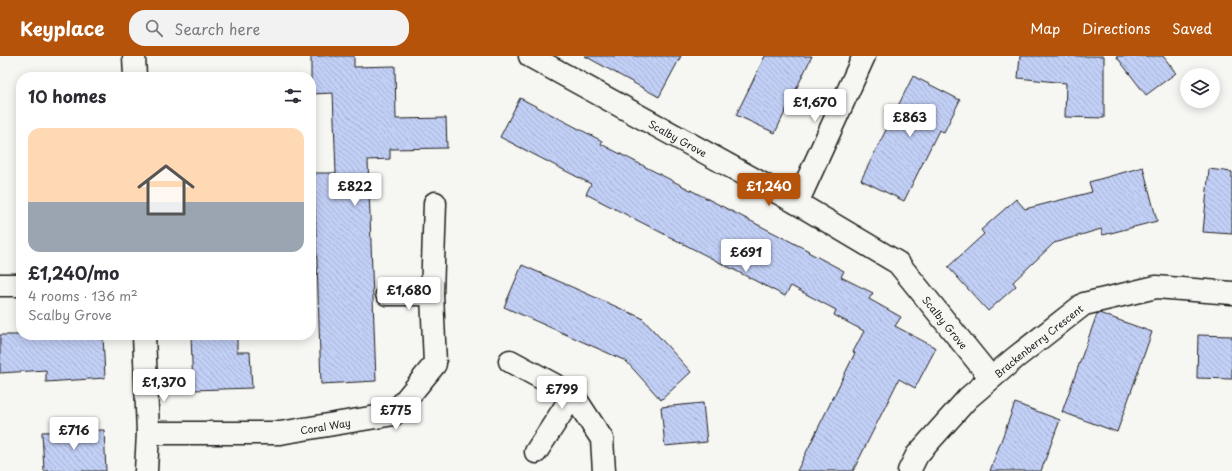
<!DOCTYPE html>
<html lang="en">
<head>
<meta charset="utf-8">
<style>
  :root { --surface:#fff; --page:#f2f2f3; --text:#2b2b33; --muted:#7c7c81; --line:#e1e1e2; --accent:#b45309 }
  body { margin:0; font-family:"Playpen Sans",sans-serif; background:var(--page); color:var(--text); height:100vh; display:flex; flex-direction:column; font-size:15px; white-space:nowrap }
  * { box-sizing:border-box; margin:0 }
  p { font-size:13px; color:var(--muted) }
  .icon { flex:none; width:22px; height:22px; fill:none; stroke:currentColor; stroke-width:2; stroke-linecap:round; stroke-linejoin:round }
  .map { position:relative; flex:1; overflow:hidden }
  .details { position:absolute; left:16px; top:16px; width:300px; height:268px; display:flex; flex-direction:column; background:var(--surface); border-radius:16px; box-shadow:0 2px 10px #0003 }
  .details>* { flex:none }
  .controls { position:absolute; left:1180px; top:12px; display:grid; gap:8px }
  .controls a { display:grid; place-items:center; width:40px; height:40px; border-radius:50%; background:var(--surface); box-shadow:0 2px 10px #0003; font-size:20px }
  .price { position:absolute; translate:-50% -34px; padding:0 9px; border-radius:4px; background:#fff; color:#222; font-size:13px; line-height:26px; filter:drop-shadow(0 1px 2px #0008) }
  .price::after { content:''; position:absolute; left:50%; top:24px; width:12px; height:9px; margin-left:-6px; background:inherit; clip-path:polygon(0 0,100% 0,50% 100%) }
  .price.active { background:var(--accent); color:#fff }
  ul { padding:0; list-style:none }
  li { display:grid; align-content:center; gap:8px; height:212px; padding:0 12px }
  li+li { border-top:1px solid var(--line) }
  li span { display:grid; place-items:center; height:124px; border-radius:12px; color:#555 }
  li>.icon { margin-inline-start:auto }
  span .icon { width:72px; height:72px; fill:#fffc; stroke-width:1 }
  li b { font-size:17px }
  h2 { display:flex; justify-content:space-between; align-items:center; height:48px; padding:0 12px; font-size:17px }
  header { display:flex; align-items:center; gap:24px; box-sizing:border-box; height:56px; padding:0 20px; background:var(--accent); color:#fff }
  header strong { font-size:19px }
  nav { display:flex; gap:22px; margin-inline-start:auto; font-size:14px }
  .search { width:280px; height:36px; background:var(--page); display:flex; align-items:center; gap:10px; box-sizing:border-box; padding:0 14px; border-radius:16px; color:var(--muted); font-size:15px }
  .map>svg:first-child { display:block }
</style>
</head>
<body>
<header>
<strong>Keyplace</strong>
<div class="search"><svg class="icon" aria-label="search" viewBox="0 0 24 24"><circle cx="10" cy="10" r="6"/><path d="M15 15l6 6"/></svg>Search here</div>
<nav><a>Map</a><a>Directions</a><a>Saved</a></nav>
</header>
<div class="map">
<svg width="1232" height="415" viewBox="0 0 1232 415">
  <defs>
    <pattern id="building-back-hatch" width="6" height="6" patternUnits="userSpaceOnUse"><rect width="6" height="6" fill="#c2cff6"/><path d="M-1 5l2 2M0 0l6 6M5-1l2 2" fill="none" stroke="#a6b1d2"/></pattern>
  </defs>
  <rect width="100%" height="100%" fill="#f6f6f2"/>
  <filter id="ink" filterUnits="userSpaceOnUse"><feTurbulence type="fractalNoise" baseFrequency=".025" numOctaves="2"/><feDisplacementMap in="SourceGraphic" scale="8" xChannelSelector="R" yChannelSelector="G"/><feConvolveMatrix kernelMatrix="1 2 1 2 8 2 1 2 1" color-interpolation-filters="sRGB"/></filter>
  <g filter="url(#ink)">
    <g fill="url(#building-back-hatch)" stroke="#1c1c1c">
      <path d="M311,0h43v11l41,-1 1,53 50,-1 1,30 -57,1v10l-22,1 8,221 -55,3 -7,-211h22l-3,-80 -22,1z"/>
      <path d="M585,0h96l-22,41z"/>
      <path d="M765,0h47l-37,77 -39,-18z"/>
      <path d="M1020,0h84v62l-39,-1 1,-34 -48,-5z"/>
      <path d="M1116,0h47l13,17 -30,22z"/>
      <path d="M913,20l47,24 -16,32 -5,-2 -35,71 -43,-21z"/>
      <path d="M520,42l82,43 -1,3 208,107 -1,1 36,19 -3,6 32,16 -4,6 32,18 -6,9 41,22 -21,40 -16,-9 -46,92h-56l58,-118 -2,-1 11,-21 -30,-16 2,-5 -45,-24 -6,10 -199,-102 5,-10 -91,-47z"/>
      <path d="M1143,111l14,54 -54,14 -2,-6 -47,14 -41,39 3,4 -28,25 -40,-44 36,-33 -3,-4 35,-31 9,10 67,-17 -3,-10z"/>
      <path d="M1209,113l23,3v62l-29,-2z"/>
      <path d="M522,209l120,53 49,54 -30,28 -35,-39 -122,-54z"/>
      <path d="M1099,257l53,19 -35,100 -55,-20 35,-98z"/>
      <path d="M0,279h103l2,43 -59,4v-12l-46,3z"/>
      <path d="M191,279h46v17h13l2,36 -59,2z"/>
      <path d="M1198,279l34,1v43l-35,-1z"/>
      <path d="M703,347l4,39 -42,4 -4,-39z"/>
      <path d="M1015,347l45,17 -19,51h-51z"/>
      <path d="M104,374l2,41h-62l-2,-39z"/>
    </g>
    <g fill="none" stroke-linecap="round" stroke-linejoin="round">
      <g stroke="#1c1c1c" stroke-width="25">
        <g id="minor">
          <path d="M134,0l1,21"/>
          <path id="s1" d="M530,0l267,147 101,60 93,115"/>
          <path d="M797,147l67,-147"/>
          <path d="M0,229h21"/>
          <path d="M387,238h45"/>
          <path d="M144,279l4,98 -2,38"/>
          <path d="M510,305l63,34 29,44 2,32"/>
          <path id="s2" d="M148,377h132l114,-19 41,-50 -3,-70 3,-91"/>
          <path d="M536,396l37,-57"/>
          <path id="s3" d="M909,415l8,-16 51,-57 47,-40 69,-54 72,-17 76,6"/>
        </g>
      </g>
      <use href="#minor" stroke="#f6f6f2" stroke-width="22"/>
    </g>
  </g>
  <g text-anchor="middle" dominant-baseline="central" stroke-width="3" stroke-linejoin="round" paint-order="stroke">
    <g font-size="10" fill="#1c1c1c" stroke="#f6f6f2">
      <text stroke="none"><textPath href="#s1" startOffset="169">Scalby Grove</textPath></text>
      <text stroke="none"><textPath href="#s1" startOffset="498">Scalby Grove</textPath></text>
      <text stroke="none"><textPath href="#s3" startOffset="185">Brackenberry Crescent</textPath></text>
      <text stroke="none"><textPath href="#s2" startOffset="178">Coral Way</textPath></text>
    </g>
  </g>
</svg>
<div class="controls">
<a><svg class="icon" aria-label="layers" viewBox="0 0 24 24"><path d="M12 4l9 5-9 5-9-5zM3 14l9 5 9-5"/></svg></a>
</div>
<b class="price" style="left:815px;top:67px">£1,670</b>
<b class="price" style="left:910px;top:82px">£863</b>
<b class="price" style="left:355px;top:151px">£822</b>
<b class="price active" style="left:769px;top:151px">£1,240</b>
<b class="price" style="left:746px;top:217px">£691</b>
<b class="price" style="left:409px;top:255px">£1,680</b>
<b class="price" style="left:164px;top:347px">£1,370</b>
<b class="price" style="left:562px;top:354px">£799</b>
<b class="price" style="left:396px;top:375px">£775</b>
<b class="price" style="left:74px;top:395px">£716</b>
<section class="details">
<h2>10 homes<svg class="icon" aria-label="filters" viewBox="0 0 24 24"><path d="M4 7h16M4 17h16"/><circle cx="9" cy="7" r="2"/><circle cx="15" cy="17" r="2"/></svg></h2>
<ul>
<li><span style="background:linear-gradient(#ffd9b3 60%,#9aa5b1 0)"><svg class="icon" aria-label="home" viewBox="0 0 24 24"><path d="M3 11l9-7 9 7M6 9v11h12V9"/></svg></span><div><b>£1,240/mo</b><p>4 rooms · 136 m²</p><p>Scalby Grove</p></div></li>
</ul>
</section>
</div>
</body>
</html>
